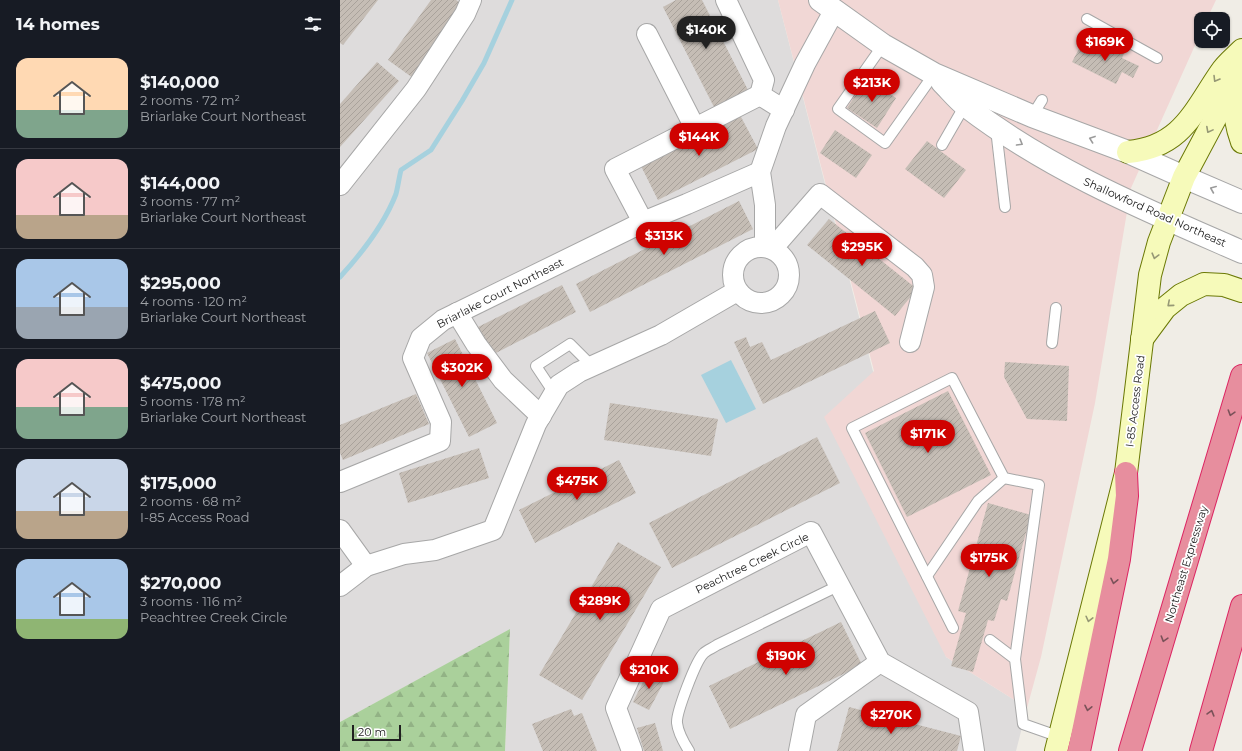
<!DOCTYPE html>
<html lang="en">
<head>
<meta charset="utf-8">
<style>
  :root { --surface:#171b24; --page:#242831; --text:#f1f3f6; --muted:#9ea1a6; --line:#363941; --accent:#cf0200 }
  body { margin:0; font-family:Montserrat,sans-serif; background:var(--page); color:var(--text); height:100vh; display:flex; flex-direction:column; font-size:15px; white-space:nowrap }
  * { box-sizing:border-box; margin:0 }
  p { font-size:13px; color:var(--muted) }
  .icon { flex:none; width:22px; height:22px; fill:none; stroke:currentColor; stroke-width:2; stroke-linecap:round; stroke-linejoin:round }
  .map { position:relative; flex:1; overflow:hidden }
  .drawer { display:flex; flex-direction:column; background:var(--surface); width:340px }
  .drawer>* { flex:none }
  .controls { position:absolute; left:854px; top:12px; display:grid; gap:8px }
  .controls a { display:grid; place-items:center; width:36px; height:36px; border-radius:8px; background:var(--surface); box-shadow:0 1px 3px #0004; font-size:20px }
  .scale { position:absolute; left:12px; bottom:10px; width:49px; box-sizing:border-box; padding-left:4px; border:2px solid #202020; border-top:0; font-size:11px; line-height:14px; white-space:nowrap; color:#202020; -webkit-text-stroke:3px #fff; paint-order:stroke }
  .price { position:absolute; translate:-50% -34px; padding:0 9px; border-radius:14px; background:var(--accent); color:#fff; font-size:13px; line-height:26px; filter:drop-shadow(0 1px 2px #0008) }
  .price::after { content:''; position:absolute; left:50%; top:24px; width:12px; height:9px; margin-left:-6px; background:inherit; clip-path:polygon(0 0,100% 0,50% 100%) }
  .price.current { background:#222; color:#fff }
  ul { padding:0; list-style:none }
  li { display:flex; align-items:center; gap:12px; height:100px; padding:0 16px }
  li+li { border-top:1px solid var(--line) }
  li span { display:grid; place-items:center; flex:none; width:112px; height:80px; border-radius:12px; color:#555 }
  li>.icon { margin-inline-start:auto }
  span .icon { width:48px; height:48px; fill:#fffc; stroke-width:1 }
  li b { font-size:17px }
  h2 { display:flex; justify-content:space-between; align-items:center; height:48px; padding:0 16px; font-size:17px }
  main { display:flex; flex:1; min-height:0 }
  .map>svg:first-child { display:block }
</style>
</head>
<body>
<main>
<section class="drawer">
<h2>14 homes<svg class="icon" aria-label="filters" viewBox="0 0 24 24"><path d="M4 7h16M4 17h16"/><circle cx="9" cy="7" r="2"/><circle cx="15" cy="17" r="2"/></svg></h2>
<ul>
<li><span style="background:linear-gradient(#ffd9b3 65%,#7fa58c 0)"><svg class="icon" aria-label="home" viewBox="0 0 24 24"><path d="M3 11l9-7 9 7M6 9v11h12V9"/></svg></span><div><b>$140,000</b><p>2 rooms · 72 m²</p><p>Briarlake Court Northeast</p></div></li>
<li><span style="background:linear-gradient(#f6c9c9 70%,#b9a48a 0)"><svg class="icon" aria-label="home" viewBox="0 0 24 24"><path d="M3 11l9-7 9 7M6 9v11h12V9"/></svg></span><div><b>$144,000</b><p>3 rooms · 77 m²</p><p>Briarlake Court Northeast</p></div></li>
<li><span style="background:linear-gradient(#a9c7e8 60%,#9aa5b1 0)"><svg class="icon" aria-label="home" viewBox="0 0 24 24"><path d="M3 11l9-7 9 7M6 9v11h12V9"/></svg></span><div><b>$295,000</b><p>4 rooms · 120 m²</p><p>Briarlake Court Northeast</p></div></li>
<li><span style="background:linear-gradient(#f6c9c9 60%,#7fa58c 0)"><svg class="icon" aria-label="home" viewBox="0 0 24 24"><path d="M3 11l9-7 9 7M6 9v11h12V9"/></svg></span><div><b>$475,000</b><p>5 rooms · 178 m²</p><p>Briarlake Court Northeast</p></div></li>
<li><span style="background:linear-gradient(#c9d6e8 65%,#b9a48a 0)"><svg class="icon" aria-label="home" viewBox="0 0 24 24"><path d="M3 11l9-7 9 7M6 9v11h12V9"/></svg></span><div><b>$175,000</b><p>2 rooms · 68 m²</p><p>I-85 Access Road</p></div></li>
<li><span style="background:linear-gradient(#a9c7e8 75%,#8fb573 0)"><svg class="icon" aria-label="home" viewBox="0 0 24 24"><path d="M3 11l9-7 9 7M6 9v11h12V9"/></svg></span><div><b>$270,000</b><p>3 rooms · 116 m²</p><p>Peachtree Creek Circle</p></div></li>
</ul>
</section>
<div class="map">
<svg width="902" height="751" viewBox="0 0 902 751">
  <defs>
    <pattern id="forest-firs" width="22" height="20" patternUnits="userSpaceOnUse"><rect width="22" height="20" fill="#aad09b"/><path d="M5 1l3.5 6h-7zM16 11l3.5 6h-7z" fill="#92b285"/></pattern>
    <pattern id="building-hatch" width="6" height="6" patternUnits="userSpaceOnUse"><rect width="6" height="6" fill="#c5bdb5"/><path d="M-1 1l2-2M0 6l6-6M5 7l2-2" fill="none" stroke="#a9a29b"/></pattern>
  </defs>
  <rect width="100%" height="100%" fill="#f0ede6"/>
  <path fill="#dedcdc" d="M0,0h438l168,657 81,51 -11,43h-511l5,-121 -170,92z"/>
  <path fill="#f1d7d5" d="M438,0h438l-9,19h-6v13l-70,156 -36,215 -54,254 -14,51 -81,-51 -122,-240 50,-46z"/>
  <path fill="url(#forest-firs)" d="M170,629l-5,122h-165v-29z"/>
  <path fill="#a6d1de" d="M391,360l25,49 -30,14 -25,-48z"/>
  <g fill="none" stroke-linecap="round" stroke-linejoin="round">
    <path stroke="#a6d1de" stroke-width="5" d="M0,277c22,-24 44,-52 56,-83 2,-8 3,-16 5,-24l30,-20 31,-49 22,-38 28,-63"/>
  </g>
  <g fill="url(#building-hatch)">
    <path d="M0,0h38l-35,45 -3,-2z"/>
    <path d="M91,0h25l9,6 -52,72 -25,-18z"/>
    <path d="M336,0h26l46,90 -34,17 -51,-100z"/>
    <path d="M743,41l19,9 4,-8 19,9 -3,7 17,8 -6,12 -11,-6 -6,12 -44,-22z"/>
    <path d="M37,62l22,19 -59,66v-43z"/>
    <path d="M527,78l29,20 -19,30 -30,-20z"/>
    <path d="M400,115l18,34 -100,51 -17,-34z"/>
    <path d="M495,130l37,25 -16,23 -36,-25z"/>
    <path d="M587,141l39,29 -22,28 -39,-29z"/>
    <path d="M399,201l14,28 -163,83 -14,-28z"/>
    <path d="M489,219l88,70 -22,27 -88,-71z"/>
    <path d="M222,285l14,27 -84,43 -14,-28z"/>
    <path d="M535,311l15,32 -127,61 -29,-62 12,-5 4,10 12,-5 9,18z"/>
    <path d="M115,339l42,84 -28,14 -42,-84z"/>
    <path d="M665,362l64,4 -2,55 -40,-2 -23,-42z"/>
    <path d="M608,391l43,84 -84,42 -42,-84z"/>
    <path d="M76,394l13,30 -86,36 -3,-7v-28z"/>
    <path d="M270,403l108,16 -7,37 -107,-16z"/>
    <path d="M477,437l23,46 -168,85 -23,-45z"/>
    <path d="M139,448l10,30 -81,25 -9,-30z"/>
    <path d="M279,460l17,33 -101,50 -16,-33z"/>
    <path d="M648,503l43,12 -24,86 -6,-2 -7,22 -6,-1 -15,52 -22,-6 15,-53 -8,-2z"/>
    <path d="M278,542l43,25 -79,133 -43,-25z"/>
    <path d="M501,622l21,43 -132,64 -21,-43z"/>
    <path d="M309,670l17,8 -17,32 -16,-8z"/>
    <path d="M509,707l112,29 -4,15h-120z"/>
    <path d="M231,709l3,7 8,-3 15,38h-54l-11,-27z"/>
    <path d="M315,723l8,28h-19l-7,-23z"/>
  </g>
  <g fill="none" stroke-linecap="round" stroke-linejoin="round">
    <g stroke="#a7a7a7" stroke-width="12">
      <g id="service">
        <path d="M747,19l70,39"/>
        <path d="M543,45l-45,64 47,34 49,-69"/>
        <path d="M692,116l10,-16"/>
        <path d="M656,129l9,78"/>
        <path d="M602,145l23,-40"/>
        <path d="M712,343l4,-35"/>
        <path d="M214,393l-18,-27 34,-22 22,22"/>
        <path d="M587,576l51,-75 26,-23"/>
        <path d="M613,628l-101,-200 100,-50 52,100 35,7 -24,174"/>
        <path d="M650,640l25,19 8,65 37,13"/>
        <path d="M349,751c-5,-8 -11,-18 -12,-28 -1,-10 19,-63 27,-70 3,-3 9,-5 13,-8l123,-60"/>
      </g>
    </g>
    <g stroke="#a7a7a7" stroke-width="22">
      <g id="minor">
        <path d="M386,0l38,80 -4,15"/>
        <path d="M307,34l48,94"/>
        <path d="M0,185l76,-96 49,-75 6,-14"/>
        <path d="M303,222l-28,-53 145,-74 24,15"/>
        <circle cx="421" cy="275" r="28"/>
        <path d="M425,247v-42l-5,-33 16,-46 29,-62 29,-53"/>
        <path d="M432,249l48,-55 95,73 7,8 2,12 -14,55"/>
        <path d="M117,313l19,31 27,36 38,36"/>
        <path d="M0,482l100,-41 1,-19 -28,-64 8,-20 22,-18 184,-90 16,-8 44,-18 73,-32"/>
        <path d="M0,530l26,36"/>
        <path d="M0,586l26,-20 38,-12 31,-4 58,-20 43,-106 23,-39 20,-13 82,-37 76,-44"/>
        <path d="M292,751l-16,-43 45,-99 150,-77 69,130 88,50 6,39"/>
        <path d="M459,751l7,-36 74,-53"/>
      </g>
    </g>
    <g stroke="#a7a7a7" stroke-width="24">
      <g id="tertiary">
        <path d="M480,0l63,45 51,29 98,42 96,36 56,25 58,25"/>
        <path d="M602,82c8,8 15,17 24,24 83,64 180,104 276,146"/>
      </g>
    </g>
    <g stroke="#6b7905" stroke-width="24">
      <g id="secondary">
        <path d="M894,84c-1,20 1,39 8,58"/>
        <path d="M788,152c54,-5 66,-41 93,-80 5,-8 14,-15 21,-22"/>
        <path d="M802,339l23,-31 16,-13 23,-11 20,1 18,6"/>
        <path d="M716,751l70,-278 24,-198 9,-33 25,-65 50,-94 8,-20"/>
      </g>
    </g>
    <g stroke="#dc2562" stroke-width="24">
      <g id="motorway">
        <path d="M739,751l40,-192 8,-63 -1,-23"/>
        <path d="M790,751l112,-375"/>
        <path d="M861,751l41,-145"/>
      </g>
    </g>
    <use href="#service" stroke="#fff" stroke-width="10"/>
    <use href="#minor" stroke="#fff" stroke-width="20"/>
    <use href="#tertiary" stroke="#fff" stroke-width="22"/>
    <use href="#secondary" stroke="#f6faba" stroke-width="22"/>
    <use href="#motorway" stroke="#e78e9e" stroke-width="22"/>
  </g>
  <defs><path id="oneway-chevron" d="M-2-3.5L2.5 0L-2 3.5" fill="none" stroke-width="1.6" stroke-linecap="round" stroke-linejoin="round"/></defs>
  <g stroke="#969875">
    <use href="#oneway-chevron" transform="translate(876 79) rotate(121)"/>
    <use href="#oneway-chevron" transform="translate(869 130) rotate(118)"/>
    <use href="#oneway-chevron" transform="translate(815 256) rotate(105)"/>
    <use href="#oneway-chevron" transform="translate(830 304) rotate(139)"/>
    <use href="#oneway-chevron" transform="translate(749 619) rotate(104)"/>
  </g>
  <g stroke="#9b9b9b">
    <use href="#oneway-chevron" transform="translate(752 139) rotate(-160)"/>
    <use href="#oneway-chevron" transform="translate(680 143) rotate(30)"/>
    <use href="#oneway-chevron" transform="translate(873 189) rotate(-157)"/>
  </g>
  <g stroke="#7a5259">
    <use href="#oneway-chevron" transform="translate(891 413) rotate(107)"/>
    <use href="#oneway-chevron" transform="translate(774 581) rotate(102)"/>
    <use href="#oneway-chevron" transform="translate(824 639) rotate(107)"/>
    <use href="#oneway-chevron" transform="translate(748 708) rotate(102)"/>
    <use href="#oneway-chevron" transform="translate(871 713) rotate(-74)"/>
  </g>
  <g text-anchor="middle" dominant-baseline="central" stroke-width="3.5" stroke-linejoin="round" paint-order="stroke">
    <g font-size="11" fill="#202020" stroke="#fff">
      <text transform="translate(815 212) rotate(24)">Shallowford Road Northeast</text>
      <text transform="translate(160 293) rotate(-27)">Briarlake Court Northeast</text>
      <text transform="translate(795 401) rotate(-83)">I-85 Access Road</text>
      <text transform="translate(412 563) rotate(-26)">Peachtree Creek Circle</text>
      <text transform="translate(846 564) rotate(-73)">Northeast Expressway</text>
    </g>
  </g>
</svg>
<div class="controls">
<a><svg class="icon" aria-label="locate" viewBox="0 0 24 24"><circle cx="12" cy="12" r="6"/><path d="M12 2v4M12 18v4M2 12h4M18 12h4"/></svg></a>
</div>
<div class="scale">20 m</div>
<b class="price current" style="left:366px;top:50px">$140K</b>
<b class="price" style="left:765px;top:62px">$169K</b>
<b class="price" style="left:532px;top:103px">$213K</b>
<b class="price" style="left:359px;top:157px">$144K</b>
<b class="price" style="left:324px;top:256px">$313K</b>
<b class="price" style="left:522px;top:267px">$295K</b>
<b class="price" style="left:122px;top:388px">$302K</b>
<b class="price" style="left:588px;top:454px">$171K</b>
<b class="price" style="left:237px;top:501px">$475K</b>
<b class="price" style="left:649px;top:578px">$175K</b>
<b class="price" style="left:260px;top:621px">$289K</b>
<b class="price" style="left:446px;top:676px">$190K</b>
<b class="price" style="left:309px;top:690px">$210K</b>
<b class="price" style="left:551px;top:735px">$270K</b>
</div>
</main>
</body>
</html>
